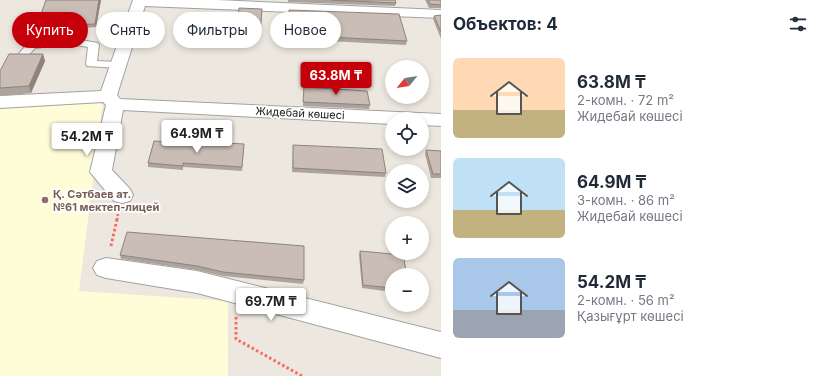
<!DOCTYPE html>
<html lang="ru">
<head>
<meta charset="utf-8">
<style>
  :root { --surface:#fff; --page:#f6f6f7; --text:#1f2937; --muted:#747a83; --accent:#c6000a }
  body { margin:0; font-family:Inter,sans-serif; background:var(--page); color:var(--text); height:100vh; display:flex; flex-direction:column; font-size:15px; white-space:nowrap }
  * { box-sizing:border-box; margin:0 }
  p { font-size:13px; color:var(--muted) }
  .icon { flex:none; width:22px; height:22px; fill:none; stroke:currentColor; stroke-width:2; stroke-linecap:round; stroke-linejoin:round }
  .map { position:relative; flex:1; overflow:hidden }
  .panel { display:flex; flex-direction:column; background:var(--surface); width:380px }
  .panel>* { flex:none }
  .guide { position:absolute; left:12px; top:12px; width:369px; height:36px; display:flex; gap:8px }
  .needle { width:26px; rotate:240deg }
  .tools { position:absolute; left:385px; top:60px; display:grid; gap:8px }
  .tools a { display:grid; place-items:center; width:44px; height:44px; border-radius:50%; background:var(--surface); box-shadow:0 2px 6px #0003; font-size:20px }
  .price { position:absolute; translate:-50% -34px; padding:0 9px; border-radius:4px; background:#fff; color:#222; font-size:13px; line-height:26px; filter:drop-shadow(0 1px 2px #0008) }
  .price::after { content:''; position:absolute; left:50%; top:24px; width:12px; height:9px; margin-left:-6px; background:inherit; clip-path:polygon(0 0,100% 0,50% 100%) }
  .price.selected { background:var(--accent); color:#fff }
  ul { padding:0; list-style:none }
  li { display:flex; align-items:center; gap:12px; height:100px; padding:0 12px }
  li span { display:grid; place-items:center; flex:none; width:112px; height:80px; border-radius:6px; color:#555 }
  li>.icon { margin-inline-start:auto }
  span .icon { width:48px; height:48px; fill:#fffc; stroke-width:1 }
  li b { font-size:17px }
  h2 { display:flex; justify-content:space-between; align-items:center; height:48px; padding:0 12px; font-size:17px }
  .tag { padding:0 14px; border-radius:18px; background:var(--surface); box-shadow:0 2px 6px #0003; font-size:14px; line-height:36px }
  .tag.selected { background:var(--accent); color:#fff }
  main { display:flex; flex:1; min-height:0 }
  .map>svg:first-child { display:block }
</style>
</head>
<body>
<main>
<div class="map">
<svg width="441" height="376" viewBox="0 0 441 376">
  <rect width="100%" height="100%" fill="#ede8df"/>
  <path fill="#fffdd7" d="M103,100l-24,191 149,10v75h-228v-268z"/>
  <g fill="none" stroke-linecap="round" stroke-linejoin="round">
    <g stroke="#a2a2a2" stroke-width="2">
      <path id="service" d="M69,38l29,5 1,2 -2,16 21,1 5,3 -5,3 -31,-2 -1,-2 2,-17 -19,-3 -34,4 -9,10 -4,1 -5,-3 11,-13z"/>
    </g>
    <g stroke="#a2a2a2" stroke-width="2">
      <g id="minor">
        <path d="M133,0h84l224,10v8l-296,-12 -28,89 3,4 321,15v12l-19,-1v-6h-30v5l-269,-14 -11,60 18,19 3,6 -3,6 -8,2 -8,-2 -24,-29 16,-67 -3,-3 -103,6v-12l101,-5z"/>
        <path d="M106,258l91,13 244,61v26l-244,-65 -91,-15 -9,-3 -4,-7 4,-7z"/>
      </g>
    </g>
    <path stroke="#ff675f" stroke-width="2.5" stroke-dasharray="2 2" stroke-linecap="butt" d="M117,220l1,-6"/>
    <g stroke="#ff675f" stroke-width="3" stroke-dasharray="2.5 2.5" stroke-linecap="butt">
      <path d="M111,246l6,-27"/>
      <path d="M236,317v22l66,37"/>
    </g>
    <use href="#service" fill="#fff" fill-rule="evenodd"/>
    <use href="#minor" fill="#fff" fill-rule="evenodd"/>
  </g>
  <g fill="#ada39c">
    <path d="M46,0h55l-5,27 -24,2 -1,-4 2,-6 -32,1 -1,-3z"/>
    <path d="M288,0h107l1,3 -1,3 -107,-4z"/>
    <path d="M425,0h16v8h-12z"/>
    <path d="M262,9l-2,29 -24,-1v-4z"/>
    <path d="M289,10l118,31 -1,4 -117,-6z"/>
    <path d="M441,15v24l-8,-20 1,-3z"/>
    <path d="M43,54l2,7 -14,32 -31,3v-25z"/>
    <path d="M304,87l66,18 -1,4 -66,-3z"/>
    <path d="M211,144h33l-2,27 -59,-4v3l-35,-3v-4z"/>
    <path d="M293,145l93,28 -1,4 -93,-5z"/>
    <path d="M426,150l15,1v27h-10l-6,-24z"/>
    <path d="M360,251l32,24v17l-30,-4 -3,-33z"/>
    <path d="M120,255l184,25 -1,4 -80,-8 -26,-6 -76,-11z"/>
  </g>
  <g fill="#8d847f">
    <path d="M99,0h2l-5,27 -1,-3z"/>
    <path d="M43,54l2,7 -14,32 -2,-7z"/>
  </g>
  <g fill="#c9bdb5" stroke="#8d847f">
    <path d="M46,0h53l-4,24 -24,1 3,-10 -34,2z"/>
    <path d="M331,0h64l1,3z"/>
    <path d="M428,0h13v5l-11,-1z"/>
    <path d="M239,8l23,1 -2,25 -24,-1z"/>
    <path d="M289,10l110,4 8,27 -118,-6z"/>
    <path d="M441,15v17l-7,-16z"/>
    <path d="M9,54h34l-14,32 -29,2v-17z"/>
    <path d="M304,87l63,4 3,14 -67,-3z"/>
    <path d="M154,141l57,3v-2l33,2 -2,23 -59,-4v3l-35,-3z"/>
    <path d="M293,145l89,4 4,24 -93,-5z"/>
    <path d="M426,150l15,1v23h-8z"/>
    <path d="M127,232l177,14v34l-81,-8 -26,-6 -77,-11z"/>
    <path d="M360,251l43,4 4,20h-15v13l-29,-3z"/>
  </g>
  <circle fill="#8d6e63" stroke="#fff" stroke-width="1.5" cx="45" cy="200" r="4"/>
  <g text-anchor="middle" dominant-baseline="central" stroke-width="3.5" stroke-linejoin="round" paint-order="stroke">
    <g font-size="11" fill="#1b1b1b" stroke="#fff">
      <text transform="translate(300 113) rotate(3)">Жидебай көшесі</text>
    </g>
    <g font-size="11" font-weight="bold" fill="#785e54" stroke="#fff" text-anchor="start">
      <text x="53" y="194">Қ. Сәтбаев ат.<tspan x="53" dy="13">№61 мектеп-лицей</tspan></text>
    </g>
  </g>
</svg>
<div class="tools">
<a><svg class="needle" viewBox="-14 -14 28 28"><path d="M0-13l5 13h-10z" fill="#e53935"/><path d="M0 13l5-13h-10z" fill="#747a83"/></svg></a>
<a><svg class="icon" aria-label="locate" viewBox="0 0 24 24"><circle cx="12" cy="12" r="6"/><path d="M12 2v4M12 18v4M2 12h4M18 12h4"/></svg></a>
<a><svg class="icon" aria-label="layers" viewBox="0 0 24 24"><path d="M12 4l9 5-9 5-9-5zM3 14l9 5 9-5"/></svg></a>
<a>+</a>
<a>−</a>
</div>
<b class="price selected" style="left:336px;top:96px">63.8M ₸</b>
<b class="price" style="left:197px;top:154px">64.9M ₸</b>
<b class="price" style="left:87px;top:157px">54.2M ₸</b>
<b class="price" style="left:271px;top:322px">69.7M ₸</b>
<div class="guide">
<a class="tag selected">Купить</a>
<a class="tag">Снять</a>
<a class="tag">Фильтры</a>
<a class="tag">Новое</a>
</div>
</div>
<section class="panel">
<h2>Объектов: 4<svg class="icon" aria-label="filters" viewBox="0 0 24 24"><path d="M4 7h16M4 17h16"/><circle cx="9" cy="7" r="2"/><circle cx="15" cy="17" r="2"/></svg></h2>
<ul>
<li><span style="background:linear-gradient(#ffd9b3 65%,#c2b280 0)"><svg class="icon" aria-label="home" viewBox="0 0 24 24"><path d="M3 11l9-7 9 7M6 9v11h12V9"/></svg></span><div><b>63.8M ₸</b><p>2-комн. · 72 m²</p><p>Жидебай көшесі</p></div></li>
<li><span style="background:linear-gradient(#bfe0f5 65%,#c2b280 0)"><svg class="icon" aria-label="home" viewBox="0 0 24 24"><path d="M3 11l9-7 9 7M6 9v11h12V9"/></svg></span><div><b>64.9M ₸</b><p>3-комн. · 86 m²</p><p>Жидебай көшесі</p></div></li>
<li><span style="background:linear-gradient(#a9c7e8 65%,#9aa5b1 0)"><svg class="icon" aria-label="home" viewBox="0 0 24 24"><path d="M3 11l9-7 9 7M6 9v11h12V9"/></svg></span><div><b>54.2M ₸</b><p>2-комн. · 56 m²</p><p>Қазығұрт көшесі</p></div></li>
</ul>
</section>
</main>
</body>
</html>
